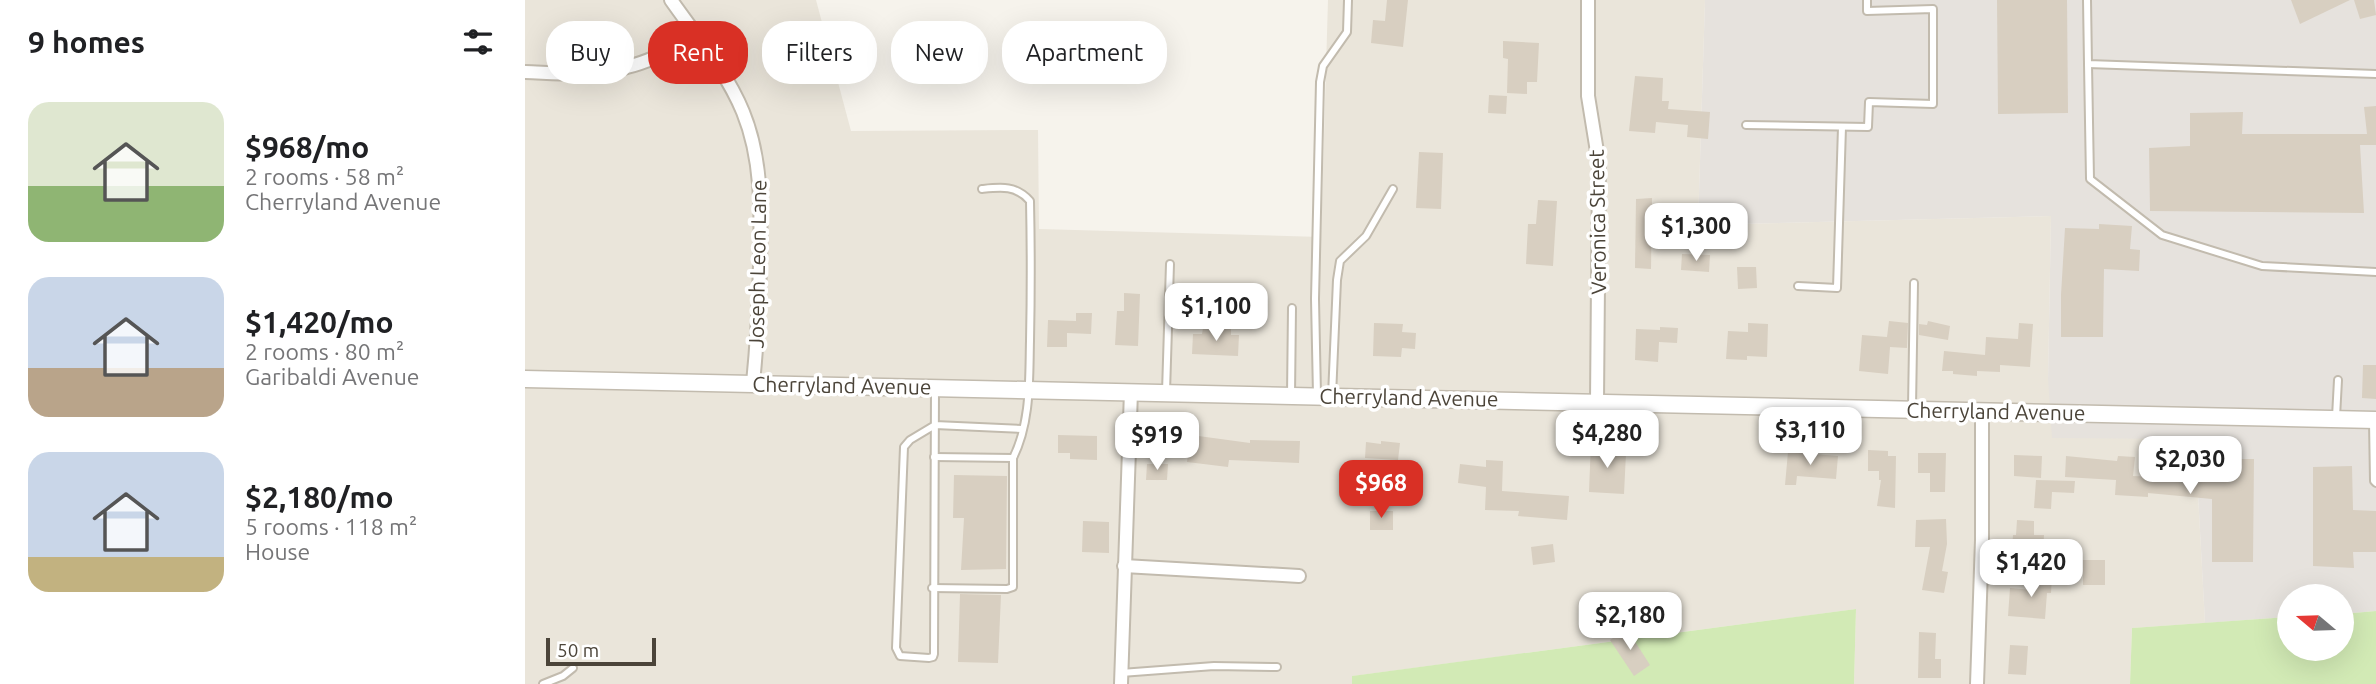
<!DOCTYPE html>
<html lang="en">
<head>
<meta charset="utf-8">
<style>
  :root { --surface:#fff; --page:#f2f2f2; --text:#202124; --muted:#757577; --accent:#d93025 }
  body { margin:0; font-family:Ubuntu,sans-serif; background:var(--page); color:var(--text); height:100vh; display:flex; flex-direction:column; font-size:26px; white-space:nowrap }
  * { box-sizing:border-box; margin:0 }
  p { font-size:23px; color:var(--muted) }
  .icon { flex:none; width:38px; height:38px; fill:none; stroke:currentColor; stroke-width:2; stroke-linecap:round; stroke-linejoin:round }
  .map { position:relative; flex:1; overflow:hidden }
  .drawer { display:flex; flex-direction:column; background:var(--surface); width:525px }
  .drawer>* { flex:none }
  .top-card { position:absolute; left:21px; top:21px; width:665px; height:63px; display:flex; gap:14px }
  .needle { width:46px; rotate:289deg }
  .fabs { position:absolute; left:1752px; top:584px; display:grid; gap:14px }
  .fabs a { display:grid; place-items:center; width:77px; height:77px; border-radius:50%; background:var(--surface); box-shadow:0 7px 28px #0002; font-size:35px }
  .scale { position:absolute; left:21px; bottom:18px; width:110px; box-sizing:border-box; padding-left:7px; border:4px solid #4b4439; border-top:0; font-size:19px; line-height:24px; white-space:nowrap; color:#4b4439; -webkit-text-stroke:5px #fff; paint-order:stroke }
  .price { position:absolute; translate:-50% -60px; padding:0 16px; border-radius:14px; background:#fff; color:#222; font-size:23px; line-height:46px; filter:drop-shadow(0 2px 4px #0008) }
  .price::after { content:''; position:absolute; left:50%; top:42px; width:21px; height:16px; margin-left:-10px; background:inherit; clip-path:polygon(0 0,100% 0,50% 100%) }
  .price.on { background:var(--accent); color:#fff }
  ul { padding:0; list-style:none }
  li { display:flex; align-items:center; gap:21px; height:175px; padding:0 28px }
  li span { display:grid; place-items:center; flex:none; width:196px; height:140px; border-radius:21px; color:#555 }
  li>.icon { margin-inline-start:auto }
  span .icon { width:84px; height:84px; fill:#fffc; stroke-width:1 }
  li b { font-size:30px }
  h2 { display:flex; justify-content:space-between; align-items:center; height:84px; padding:0 28px; font-size:30px }
  .chip { padding:0 24px; border-radius:28px; background:var(--surface); box-shadow:0 7px 28px #0002; font-size:24px; line-height:63px }
  .chip.on { background:var(--accent); color:#fff }
  main { display:flex; flex:1; min-height:0 }
  .map>svg:first-child { display:block }
</style>
</head>
<body>
<main>
<section class="drawer">
<h2>9 homes<svg class="icon" aria-label="filters" viewBox="0 0 24 24"><path d="M4 7h16M4 17h16"/><circle cx="9" cy="7" r="2"/><circle cx="15" cy="17" r="2"/></svg></h2>
<ul>
<li><span style="background:linear-gradient(#dfe7d0 60%,#8fb573 0)"><svg class="icon" aria-label="home" viewBox="0 0 24 24"><path d="M3 11l9-7 9 7M6 9v11h12V9"/></svg></span><div><b>$968/mo</b><p>2 rooms · 58 m²</p><p>Cherryland Avenue</p></div></li>
<li><span style="background:linear-gradient(#c9d6e8 65%,#b9a48a 0)"><svg class="icon" aria-label="home" viewBox="0 0 24 24"><path d="M3 11l9-7 9 7M6 9v11h12V9"/></svg></span><div><b>$1,420/mo</b><p>2 rooms · 80 m²</p><p>Garibaldi Avenue</p></div></li>
<li><span style="background:linear-gradient(#c9d6e8 75%,#c2b280 0)"><svg class="icon" aria-label="home" viewBox="0 0 24 24"><path d="M3 11l9-7 9 7M6 9v11h12V9"/></svg></span><div><b>$2,180/mo</b><p>5 rooms · 118 m²</p><p>House</p></div></li>
</ul>
</section>
<div class="map">
<svg width="1851" height="684" viewBox="0 0 1851 684">
  <rect width="100%" height="100%" fill="#f6f3ec"/>
  <path fill="#eae5da" d="M0,0h291l35,131 187,-1 1,99 282,8 7,-237h377l-7,225 353,-9 -3,163 147,60 10,184 -73,5 -2,56h-276l2,-75 -503,67 -1,8h-827z"/>
  <path fill="#e6e2dd" d="M1180,0h671v611l-34,3 -1,-17h-52v20l-84,6 -10,-184 -143,-1 -4,-59 3,-163 -353,9z"/>
  <g fill="#d2eab5">
    <path d="M1331,609l-2,75h-502v-8z"/>
    <path d="M1851,611v73h-246l2,-56 157,-11v32h52l1,-35z"/>
  </g>
  <g fill="#d8cfc1">
    <path d="M862,0h21l-5,47 -32,-4 2,-23 12,1z"/>
    <path d="M1472,0h70l1,113 -70,1z"/>
    <path d="M1766,0h59l-50,24z"/>
    <path d="M1829,0h20l2,15 -16,4z"/>
    <path d="M978,41l36,2 -2,39h-10v12l-20,-1 1,-34 -5,-1z"/>
    <path d="M1110,76l28,2 -1,23h7l-1,8 42,3 -2,27 -21,-2 1,-12 -32,-3 -1,11 -26,-2z"/>
    <path d="M964,95l18,1 -1,18 -18,-1z"/>
    <path d="M1851,106v39h-16l4,68 -214,-2 -1,-63 41,-2v-33l53,-1 -1,22h125l-3,-27z"/>
    <path d="M894,152l24,1 -2,56 -25,-1z"/>
    <path d="M1127,198l-1,71 -16,-1 1,-69z"/>
    <path d="M1013,200l19,1 -4,65 -27,-2 2,-40h8z"/>
    <path d="M1574,224l33,2 -2,23 10,1 -1,21 -35,-2 -1,68h-42v-42l4,-67 34,1z"/>
    <path d="M1157,254l28,1 -1,17 -28,-2z"/>
    <path d="M1212,267h19l1,21 -19,1z"/>
    <path d="M599,293l16,1 -2,52 -23,-1 2,-34h7z"/>
    <path d="M551,313h16l-1,21 -24,-1v14h-20l1,-27 28,1z"/>
    <path d="M1364,321l19,2 -1,25 -17,-1 -2,27 -29,-3 3,-36 25,2z"/>
    <path d="M1403,321l22,5 -2,14 -29,-5v-11l8,1z"/>
    <path d="M849,323l29,1 -1,8 14,1 -1,16 -13,-1 -1,9 -28,-1z"/>
    <path d="M1223,323l20,1 -1,33 -20,-1v4l-21,-1 2,-28 20,1z"/>
    <path d="M1494,323l14,1 -3,43 -30,-2v7l-23,-1v5l-24,-2v-3h-11l2,-20 41,4 1,-18 32,2z"/>
    <path d="M1135,327l18,1 -1,15 -18,-1 -1,20 -23,-2 1,-31 24,1z"/>
    <path d="M678,328l28,1v6h8l-1,21 -46,-2 1,-20h9z"/>
    <path d="M1838,365h13v34l-14,-1z"/>
    <path d="M533,435l39,1v24l-27,-1v-6h-12z"/>
    <path d="M666,435l59,8v-3l50,1 -1,22 -70,-3 -1,7 -41,-5z"/>
    <path d="M856,441l19,2 -2,17 -33,-2 1,-16 15,2z"/>
    <path d="M1066,441l17,1v11h18l-2,41 -35,-2z"/>
    <path d="M1343,450l20,1v5h8l-1,52 -18,-2 4,-26h-2v-9h-11z"/>
    <path d="M1263,452l50,4 -2,23 -39,-3 -1,9h-11z"/>
    <path d="M1393,453h28l-1,39h-15v-19h-12z"/>
    <path d="M1489,455l28,1 -1,22 -27,-2z"/>
    <path d="M1541,456l51,5 1,-5 17,1 -2,19 22,1 2,-19 18,2 -2,18 39,3v-22h42l-1,103h-41v-63l-64,-6v4l-33,-2 1,-15 -51,-3z"/>
    <path d="M961,460l17,1 -1,30 67,5 -2,24 -49,-4 1,-5 -34,-1 1,-23 -28,-4 2,-19 26,3z"/>
    <path d="M622,464h21l-1,16h-21z"/>
    <path d="M1827,466l1,44 23,1v41h-23l1,16 -41,-2v-99z"/>
    <path d="M429,475l53,1 -1,93 -45,1 3,-52h-11z"/>
    <path d="M1511,480l39,1 -1,12 -22,-1 -1,17 -17,-1z"/>
    <rect x="845" y="511" width="23" height="19"/>
    <path d="M1421,519l1,25 -5,27 6,1 -4,21 -22,-3 8,-43h-15l1,-27z"/>
    <path d="M1492,520l17,1v14h10l-1,16 -31,-2 1,-14h3z"/>
    <path d="M558,521l26,1v31l-27,-1z"/>
    <path d="M1028,544l2,18 -22,3 -2,-18z"/>
    <rect x="1558" y="560" width="22" height="25"/>
    <path d="M1508,575l19,1 -1,17h-4l-2,26 -37,-3 2,-28 22,2z"/>
    <path d="M435,594l41,1 -3,68 -40,-1z"/>
    <path d="M1102,629l23,36 -16,11 -24,-36z"/>
    <path d="M1394,632l17,1 -1,26h6v19h-23z"/>
    <path d="M1485,645l18,1 -2,29 -18,-1z"/>
  </g>
  <g fill="none" stroke-linecap="round" stroke-linejoin="round">
    <g stroke="#c2bbae" stroke-width="10">
      <g id="service">
        <path d="M1562,0l1,64 288,10"/>
        <path d="M1563,64l2,115 72,56 100,31 114,6"/>
        <path d="M1221,125l122,2 1,-25 64,2v-95l-66,2v-11"/>
        <path d="M1273,286l39,2 5,-161"/>
        <path d="M410,387l-1,267 -1,3 -4,1 -29,-2 -4,-8 8,-201 6,-7 25,-15 87,4"/>
        <path d="M641,392l4,-128"/>
        <path d="M766,395l1,-87"/>
        <path d="M792,395l-2,-96 5,-217 3,-16 24,-34 1,-32"/>
        <path d="M807,396l5,-116 3,-19 26,-25 27,-47"/>
        <path d="M1387,407l2,-124"/>
        <path d="M1811,417l2,-37"/>
        <path d="M1848,422l1,59 2,2"/>
        <path d="M409,457l79,1"/>
        <path d="M407,588l75,1 6,-2v-129c18,-36 16,-78 17,-117 1,-47 1,-93 0,-140 -14,-16 -29,-14 -48,-12"/>
        <path d="M596,673l93,-7 63,1"/>
        <path d="M18,684l20,-8 10,-8"/>
      </g>
    </g>
    <g stroke="#c2bbae" stroke-width="16">
      <g id="minor">
        <path d="M146,0c26,37 55,71 72,112 20,49 18,102 17,153 -1,40 -3,79 -7,118"/>
        <path d="M1063,0v96l11,68 -2,238"/>
        <path d="M0,72c33,1 70,5 102,-5 25,-6 47,-19 70,-30"/>
        <path d="M599,566l175,10"/>
        <path d="M596,684l10,-293"/>
        <path d="M1452,684l5,-144v-130"/>
      </g>
    </g>
    <g stroke="#c2bbae" stroke-width="19">
      <path id="tertiary" d="M0,379l1851,41"/>
    </g>
    <use href="#service" stroke="#fff" stroke-width="6"/>
    <use href="#minor" stroke="#fff" stroke-width="12"/>
    <use href="#tertiary" stroke="#fff" stroke-width="16"/>
  </g>
  <g text-anchor="middle" dominant-baseline="central" stroke-width="7" stroke-linejoin="round" paint-order="stroke">
    <g font-size="21" fill="#4b4439" stroke="#fff">
      <text transform="translate(1072 222) rotate(-91)">Veronica Street</text>
      <text transform="translate(232 264) rotate(-89)">Joseph Leon Lane</text>
      <text transform="translate(317 385) rotate(1)">Cherryland Avenue</text>
      <text transform="translate(884 397) rotate(1)">Cherryland Avenue</text>
      <text transform="translate(1471 411) rotate(1)">Cherryland Avenue</text>
    </g>
  </g>
</svg>
<div class="fabs">
<a><svg class="needle" viewBox="-14 -14 28 28"><path d="M0-13l5 13h-10z" fill="#e53935"/><path d="M0 13l5-13h-10z" fill="#757577"/></svg></a>
</div>
<div class="scale">50 m</div>
<b class="price" style="left:1171px;top:263px">$1,300</b>
<b class="price" style="left:691px;top:343px">$1,100</b>
<b class="price" style="left:1285px;top:467px">$3,110</b>
<b class="price" style="left:1082px;top:470px">$4,280</b>
<b class="price" style="left:632px;top:472px">$919</b>
<b class="price" style="left:1665px;top:496px">$2,030</b>
<b class="price on" style="left:856px;top:520px">$968</b>
<b class="price" style="left:1506px;top:599px">$1,420</b>
<b class="price" style="left:1105px;top:652px">$2,180</b>
<div class="top-card">
<a class="chip">Buy</a>
<a class="chip on">Rent</a>
<a class="chip">Filters</a>
<a class="chip">New</a>
<a class="chip">Apartment</a>
</div>
</div>
</main>
</body>
</html>
